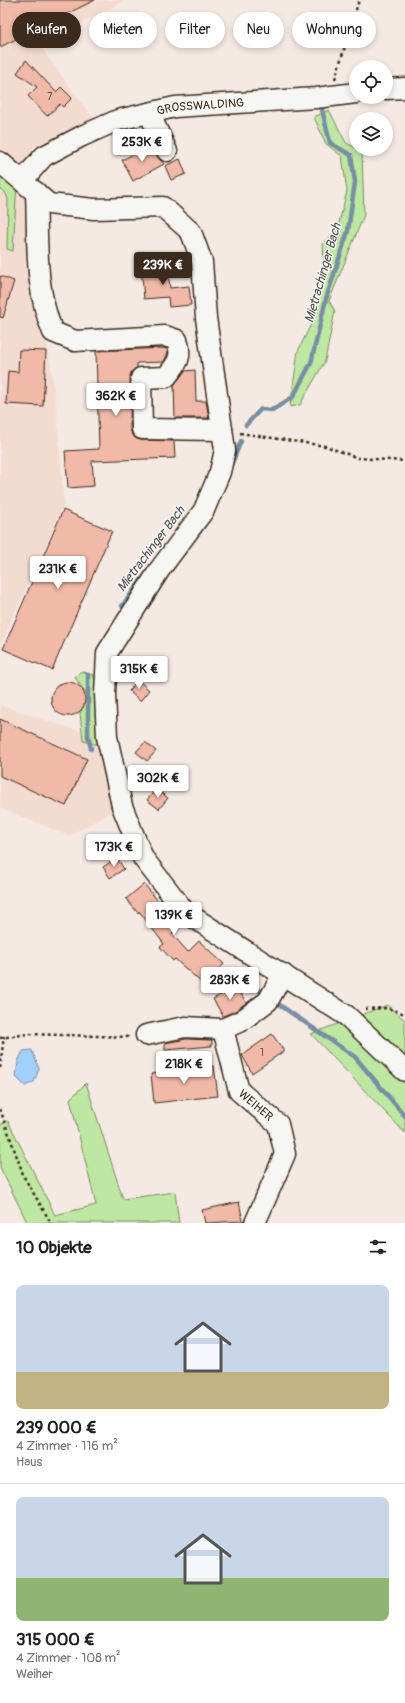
<!DOCTYPE html>
<html lang="de">
<head>
<meta charset="utf-8">
<style>
  :root { --surface:#fff; --page:#f2f2f2; --text:#202124; --muted:#757577; --line:#e0e0e0; --accent:#3b2a1e }
  body { margin:0; font-family:Pangolin,sans-serif; background:var(--page); color:var(--text); height:100vh; display:flex; flex-direction:column; font-size:15px; white-space:nowrap }
  * { box-sizing:border-box; margin:0 }
  p { font-size:13px; color:var(--muted) }
  .icon { flex:none; width:22px; height:22px; fill:none; stroke:currentColor; stroke-width:2; stroke-linecap:round; stroke-linejoin:round }
  .map { position:relative; height:1223px; overflow:hidden }
  .side { display:flex; flex-direction:column; background:var(--surface); flex:1 }
  .side>* { flex:none }
  .hud { position:absolute; left:12px; top:12px; width:381px; height:36px; display:flex; gap:8px }
  .fabs { position:absolute; left:349px; top:60px; display:grid; gap:8px }
  .fabs a { display:grid; place-items:center; width:44px; height:44px; border-radius:50%; background:var(--surface); box-shadow:0 2px 6px #0003; font-size:20px }
  .price { position:absolute; translate:-50% -34px; padding:0 9px; border-radius:4px; background:#fff; color:#222; font-size:13px; line-height:26px; filter:drop-shadow(0 1px 2px #0008) }
  .price::after { content:''; position:absolute; left:50%; top:24px; width:12px; height:9px; margin-left:-6px; background:inherit; clip-path:polygon(0 0,100% 0,50% 100%) }
  .price.current { background:var(--accent); color:#fff }
  ul { padding:0; list-style:none }
  li { display:grid; align-content:center; gap:8px; height:212px; padding:0 16px }
  li+li { border-top:1px solid var(--line) }
  li span { display:grid; place-items:center; height:124px; border-radius:8px; color:#555 }
  li>.icon { margin-inline-start:auto }
  span .icon { width:72px; height:72px; fill:#fffc; stroke-width:1 }
  li b { font-size:17px }
  h2 { display:flex; justify-content:space-between; align-items:center; height:48px; padding:0 16px; font-size:17px }
  .chip { padding:0 14px; border-radius:18px; background:var(--surface); box-shadow:0 2px 6px #0003; font-size:14px; line-height:36px }
  .chip.current { background:var(--accent); color:#fff }
  .map>svg:first-child { display:block }
</style>
</head>
<body>
<div class="map">
<svg width="405" height="1223" viewBox="0 0 405 1223">
  <rect width="100%" height="100%" fill="#f5eae3"/>
  <filter id="ink" filterUnits="userSpaceOnUse"><feTurbulence type="fractalNoise" baseFrequency=".025" numOctaves="2"/><feDisplacementMap in="SourceGraphic" scale="8" xChannelSelector="R" yChannelSelector="G"/><feConvolveMatrix kernelMatrix="1 2 1 2 8 2 1 2 1" color-interpolation-filters="sRGB"/></filter>
  <g filter="url(#ink)">
    <g fill="#f4dbd1">
      <path d="M0,0h126l-87,44 57,79 -63,24 -7,91 10,80 11,22 10,72 7,92 -64,142z"/>
      <path d="M0,705l101,33 19,69 -51,29 -69,-28z"/>
    </g>
    <g fill="#bee7a2" stroke="#7c8860">
      <path d="M329,110l17,33 16,8 2,64 -35,86 6,10 -10,50 -25,44 -10,2 8,-56 16,-33 -3,-15 13,-39 -1,-21 13,-9 11,-43 -5,-35 -16,-12 -12,-27z"/>
      <path d="M0,175l17,7 -4,69 -6,-2 1,-50 -3,-7 -5,-3z"/>
      <path d="M81,671l12,4 5,12 1,57h-5l-11,-3 -3,-28 6,-11v-8l-11,-17z"/>
      <path d="M387,1005l18,15v113l-94,-99z"/>
      <path d="M86,1083l37,116 52,-7 4,31h-151l-1,-1 -27,-55v-42l8,-4 47,94 41,-10 -26,-106z"/>
    </g>
    <path fill="#9fd1fc" stroke="#778ea3" d="M32,1050l7,19 -5,13 -9,4 -9,-9 2,-16 5,-10z"/>
    <g fill="none" stroke-linecap="round" stroke-linejoin="round">
      <g stroke="#778ea3" stroke-width="4.5">
        <path d="M246,425l15,-16 11,1 21,-13 18,-34 15,-64 22,-68 7,-49 -4,-27 -21,-12 -9,-38"/>
        <path d="M230,468l11,-27"/>
        <path d="M122,606l23,-31"/>
        <path d="M88,675v61l3,13"/>
        <path d="M249,984l17,11"/>
        <path d="M274,1001l81,56 50,59"/>
      </g>
    </g>
    <g fill="#f1b9a7" stroke="#3b2a1e">
      <path d="M0,0h95l-95,47z"/>
      <path d="M26,60l30,32 5,-5 11,11 -9,9 -3,-3 -13,12 -19,-20 9,-9 -20,-14z"/>
      <path d="M151,145l6,11 7,8 -31,17 -11,-21z"/>
      <path d="M180,159l6,15 -15,6 -6,-14z"/>
      <path d="M167,263l3,25 19,-2 2,19 -22,2 -1,-10 -24,2 -3,-34z"/>
      <path d="M0,276l14,5 -11,37 -3,-1z"/>
      <path d="M163,348l4,1 1,3 -4,10 -27,1v5l-6,5 -1,56 2,6 9,5 33,1 1,17 -83,3 2,25 -26,2 -3,-37 34,-2 -3,-98z"/>
      <path d="M19,350l27,1 -3,55 -37,-2 2,-33 10,1z"/>
      <path d="M195,370l1,31h10l3,17h-34l-1,-33 11,-14z"/>
      <path d="M63,510l49,21 -60,139 -49,-21z"/>
      <path d="M138,680l11,10 -9,11 -11,-10z"/>
      <circle cx="68" cy="699" r="17"/>
      <path d="M0,719l87,40 -21,47 -66,-30z"/>
      <path d="M145,742l11,9 -9,10 -11,-9z"/>
      <path d="M156,789l12,9 -9,11 -12,-9z"/>
      <path d="M117,858l7,11 -14,9 -7,-11z"/>
      <path d="M144,884l15,18 2,-2 21,25 -10,9 16,18 11,-11 25,23 -20,21 -29,-26 -2,2 -13,-14 4,-3 -25,-33 -1,2 -12,-14z"/>
      <path d="M237,986l9,17 -11,8 -12,5 -10,-17z"/>
      <path d="M272,1034l12,17 -32,22 -10,-18z"/>
      <path d="M186,1039l26,1v6l-47,4v-7z"/>
      <path d="M214,1066l4,30 -64,7 -3,-29z"/>
      <path d="M239,1202l4,19 -38,2 -3,-13z"/>
    </g>
    <g fill="none" stroke-linecap="round" stroke-linejoin="round">
      <g stroke="#3b2a1e" stroke-width="23">
        <g id="minor">
          <path d="M386,89l19,-1"/>
          <path d="M149,113l18,38"/>
          <path d="M0,162l49,42 45,5 69,-2 28,25 11,30 4,56 19,132 -5,22 -16,38 -44,59 -53,84 -2,41 2,43 15,69 21,52 42,54 162,104 58,55"/>
          <path id="s1" d="M23,180l21,-24 38,-20 36,-16 57,-13 141,-9 40,-5"/>
          <path d="M36,192c2,47 -2,96 17,140l22,9 90,-5 12,4c6,18 0,24 -11,37l-25,1 1,51 80,1"/>
          <path id="s2" d="M223,1029l16,62 39,33 7,30 -30,69"/>
          <path d="M146,1035l39,-8 38,2 18,-8 27,-20 15,-27"/>
        </g>
      </g>
      <g stroke="#3b2a1e" stroke-width="2.5" stroke-dasharray="3 3" stroke-linecap="butt">
        <path d="M335,79l24,-79"/>
        <path d="M240,433l85,13 33,12 47,3"/>
        <path d="M365,1009l22,-1 18,6"/>
        <path d="M0,1038l28,-4 102,3"/>
        <path d="M0,1068l4,-32"/>
        <path d="M0,1109l24,68 27,46"/>
      </g>
      <use href="#minor" stroke="#f6f6f2" stroke-width="20"/>
    </g>
  </g>
  <g text-anchor="middle" dominant-baseline="central" stroke-width="3" stroke-linejoin="round" paint-order="stroke">
    <g font-size="10" fill="#684e40">
      <text x="50" y="97">7</text>
      <text x="262" y="1053">1</text>
    </g>
    <g font-size="12" fill="#3b2a1e" stroke="#f6f6f2">
      <text stroke="none"><textPath href="#s1" startOffset="198">GROSSWALDING</textPath></text>
      <text stroke="none"><textPath href="#s2" startOffset="86">WEIHER</textPath></text>
    </g>
    <g font-size="13" font-style="italic" fill="#545456" stroke="#f6f6f2">
      <text transform="translate(323 273) rotate(-74)">Mietrachinger Bach</text>
      <text transform="translate(151 549) rotate(-53)">Mietrachinger Bach</text>
    </g>
  </g>
</svg>
<div class="fabs">
<a><svg class="icon" aria-label="locate" viewBox="0 0 24 24"><circle cx="12" cy="12" r="6"/><path d="M12 2v4M12 18v4M2 12h4M18 12h4"/></svg></a>
<a><svg class="icon" aria-label="layers" viewBox="0 0 24 24"><path d="M12 4l9 5-9 5-9-5zM3 14l9 5 9-5"/></svg></a>
</div>
<b class="price" style="left:142px;top:163px">253K €</b>
<b class="price current" style="left:163px;top:286px">239K €</b>
<b class="price" style="left:116px;top:417px">362K €</b>
<b class="price" style="left:58px;top:590px">231K €</b>
<b class="price" style="left:139px;top:690px">315K €</b>
<b class="price" style="left:158px;top:799px">302K €</b>
<b class="price" style="left:114px;top:868px">173K €</b>
<b class="price" style="left:174px;top:936px">139K €</b>
<b class="price" style="left:230px;top:1001px">283K €</b>
<b class="price" style="left:184px;top:1085px">218K €</b>
<div class="hud">
<a class="chip current">Kaufen</a>
<a class="chip">Mieten</a>
<a class="chip">Filter</a>
<a class="chip">Neu</a>
<a class="chip">Wohnung</a>
</div>
</div>
<section class="side">
<h2>10 Objekte<svg class="icon" aria-label="filters" viewBox="0 0 24 24"><path d="M4 7h16M4 17h16"/><circle cx="9" cy="7" r="2"/><circle cx="15" cy="17" r="2"/></svg></h2>
<ul>
<li><span style="background:linear-gradient(#c9d6e8 70%,#c2b280 0)"><svg class="icon" aria-label="home" viewBox="0 0 24 24"><path d="M3 11l9-7 9 7M6 9v11h12V9"/></svg></span><div><b>239 000 €</b><p>4 Zimmer · 116 m²</p><p>Haus</p></div></li>
<li><span style="background:linear-gradient(#c9d6e8 65%,#8fb573 0)"><svg class="icon" aria-label="home" viewBox="0 0 24 24"><path d="M3 11l9-7 9 7M6 9v11h12V9"/></svg></span><div><b>315 000 €</b><p>4 Zimmer · 108 m²</p><p>Weiher</p></div></li>
</ul>
</section>
</body>
</html>
